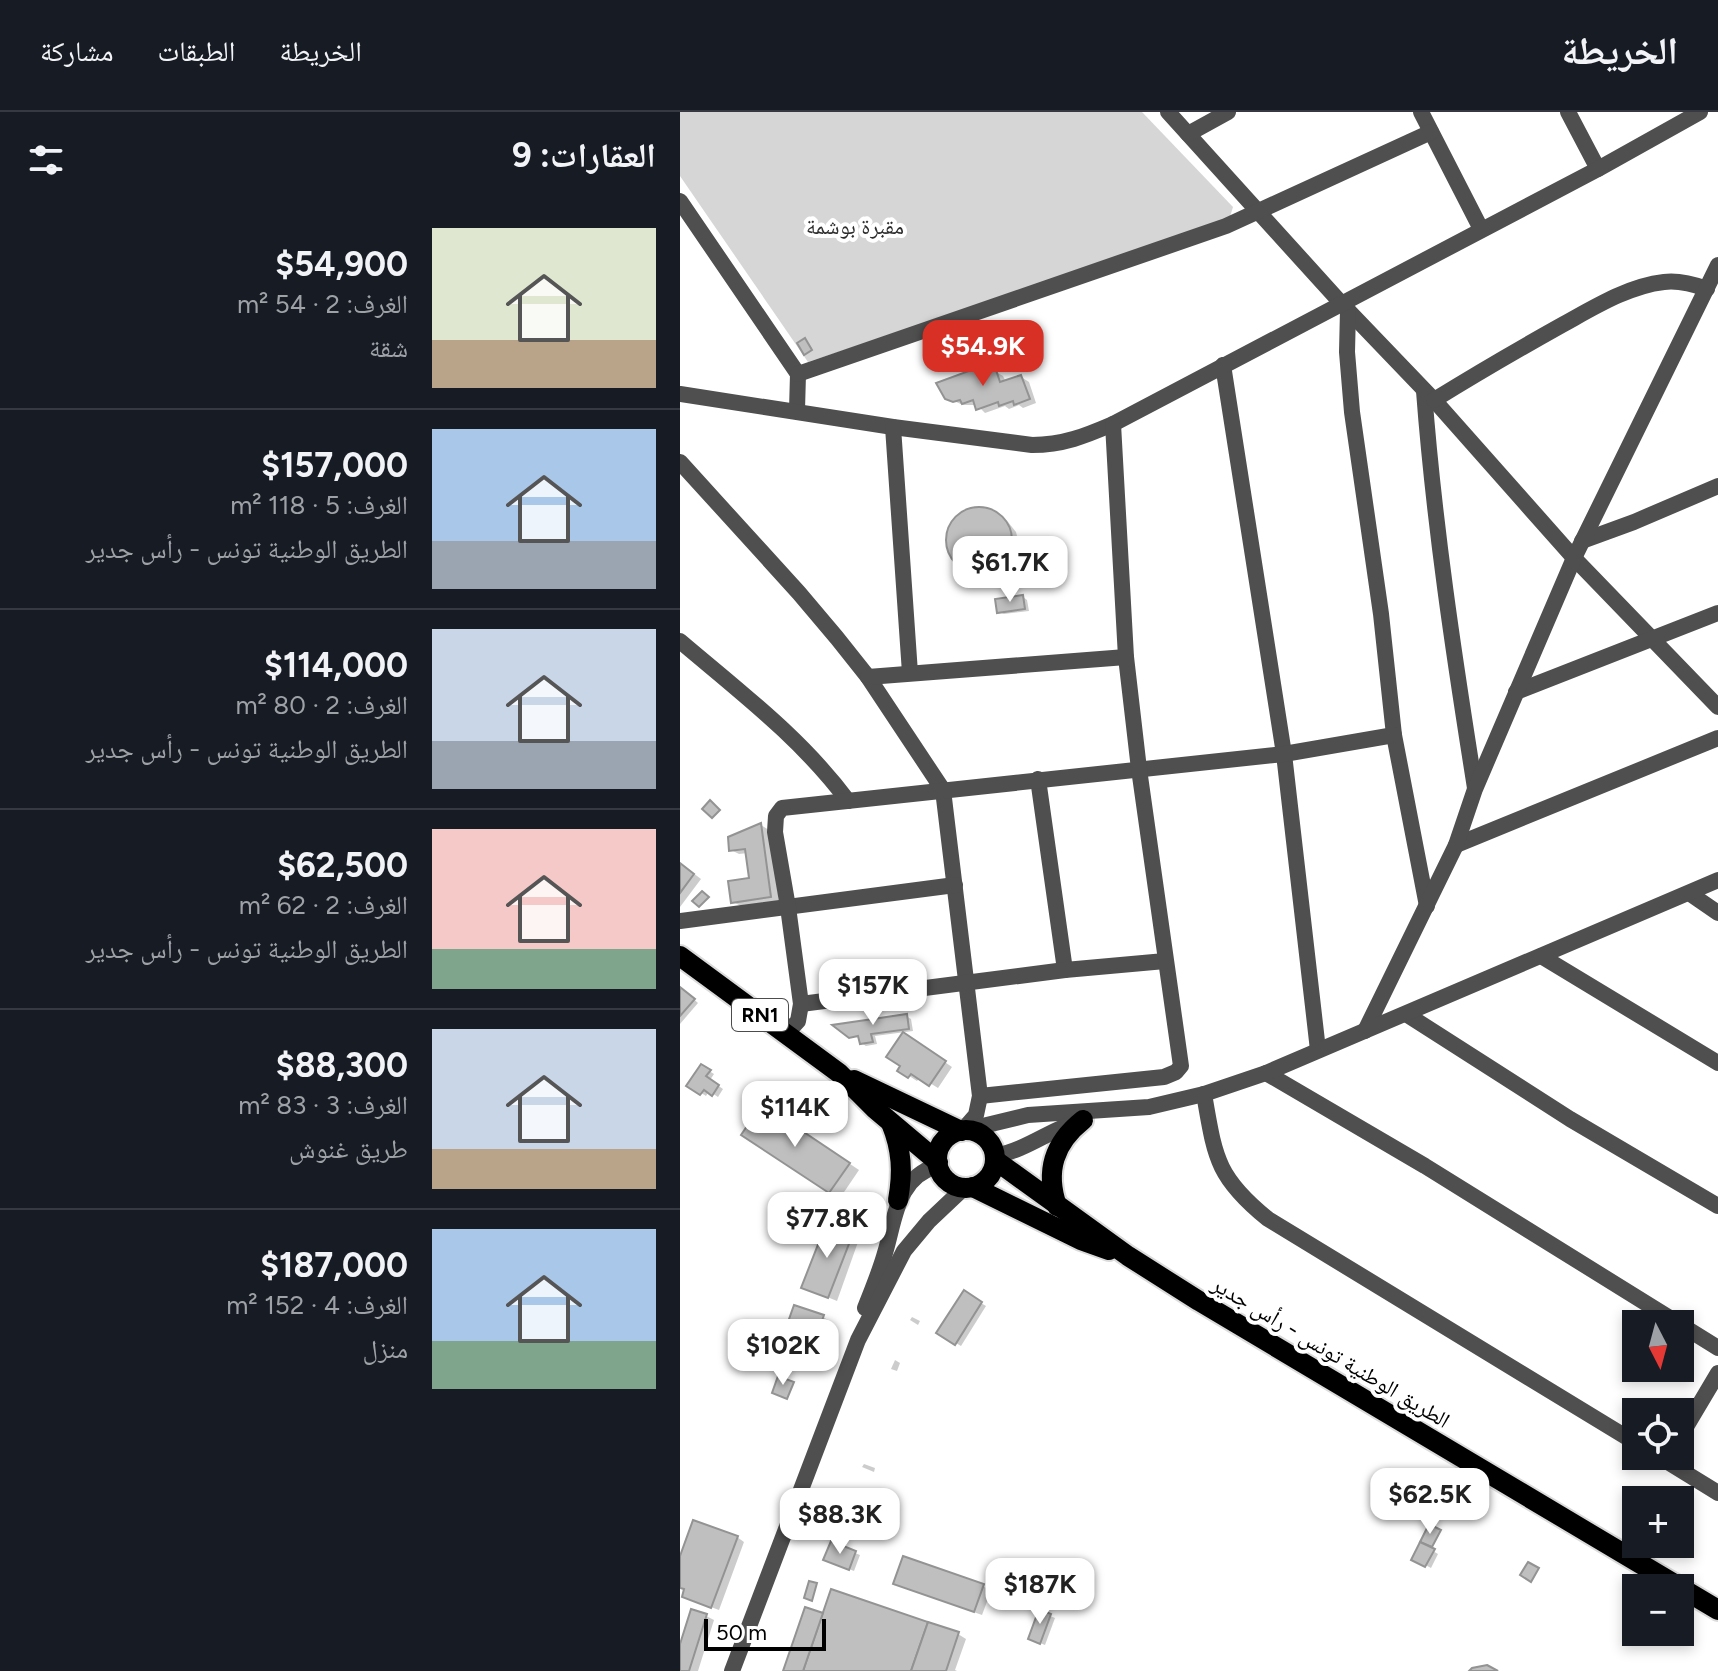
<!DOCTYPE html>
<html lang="ar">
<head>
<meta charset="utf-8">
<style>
  :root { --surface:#171b24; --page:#20242c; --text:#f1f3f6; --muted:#9ea1a6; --line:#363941; --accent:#d93025 }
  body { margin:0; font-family:Figtree,"Noto Naskh Arabic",sans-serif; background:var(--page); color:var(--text); direction:rtl; height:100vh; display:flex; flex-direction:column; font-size:30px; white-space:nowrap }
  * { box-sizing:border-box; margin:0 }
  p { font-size:26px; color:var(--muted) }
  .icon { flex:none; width:44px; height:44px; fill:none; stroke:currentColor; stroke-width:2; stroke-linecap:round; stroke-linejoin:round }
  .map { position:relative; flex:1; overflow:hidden; direction:ltr }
  .drawer { display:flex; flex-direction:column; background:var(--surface); width:680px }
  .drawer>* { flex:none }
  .needle { width:52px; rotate:174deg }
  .fabs { position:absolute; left:942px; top:1198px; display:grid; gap:16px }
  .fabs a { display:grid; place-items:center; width:72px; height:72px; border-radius:0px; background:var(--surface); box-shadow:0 4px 12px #0003; font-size:40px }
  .scale { position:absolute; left:24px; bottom:20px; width:122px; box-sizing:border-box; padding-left:8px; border:4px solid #000; border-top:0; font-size:22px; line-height:28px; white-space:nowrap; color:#000; -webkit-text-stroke:6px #fff; paint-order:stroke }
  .price { position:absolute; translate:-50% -68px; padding:0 18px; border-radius:16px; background:#fff; color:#222; font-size:26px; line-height:52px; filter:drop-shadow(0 2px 4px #0008) }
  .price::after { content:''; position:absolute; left:50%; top:48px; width:24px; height:18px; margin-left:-12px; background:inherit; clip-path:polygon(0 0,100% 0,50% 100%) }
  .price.current { background:var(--accent); color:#fff }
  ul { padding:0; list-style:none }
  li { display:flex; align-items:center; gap:24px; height:200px; padding:0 24px }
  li+li { border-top:2px solid var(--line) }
  li span { display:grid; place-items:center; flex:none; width:224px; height:160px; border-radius:0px; color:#555 }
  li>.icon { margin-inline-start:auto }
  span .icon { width:96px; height:96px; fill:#fffc; stroke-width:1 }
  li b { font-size:34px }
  h2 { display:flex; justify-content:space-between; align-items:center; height:96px; padding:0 24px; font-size:34px }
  header { display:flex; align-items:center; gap:48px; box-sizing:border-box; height:112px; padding:0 40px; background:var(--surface); border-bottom:2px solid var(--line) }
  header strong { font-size:38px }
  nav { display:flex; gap:44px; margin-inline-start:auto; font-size:28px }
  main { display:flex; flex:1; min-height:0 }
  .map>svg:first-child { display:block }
</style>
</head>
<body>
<header>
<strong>الخريطة</strong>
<nav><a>الخريطة</a><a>الطبقات</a><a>مشاركة</a></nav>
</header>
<main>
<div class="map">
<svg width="1038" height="1559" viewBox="0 0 1038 1559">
  <rect width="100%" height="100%" fill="#fff"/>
  <path fill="#d6d6d6" d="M0,0h462l91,95 -5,16 -420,139 -128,-186z"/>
  <g fill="#0003">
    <path d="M297,248l7,5 4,9 8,-2 7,4 3,6 15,-5 8,5 7,21 -13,5 -4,-3 -10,4 -4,-3 -20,7 -8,-8h-14l-16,-7 24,-26z"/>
    <path d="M295,398l12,1 12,6 9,5 8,10 3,12 -2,12 -6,10 -10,8 -13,2 -12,-2 -23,-17 -5,-12 1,-12 5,-11 9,-8z"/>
    <path d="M343,485l4,3 2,11 -25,3 -5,-2z"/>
    <path d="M81,713l8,5 10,71 -38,5 -8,-4 19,-22 -4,-27 -9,1 -8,-4z"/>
    <path d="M0,751l21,16 -21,28z"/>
    <path d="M0,875l18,16 -18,21z"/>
    <path d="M226,904l5,3 2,12 -38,5 2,8 -11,2 -5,-3v-5l-11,-2z"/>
    <path d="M231,927l41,28 -14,21 -18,-11 -3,4 -17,-11z"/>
    <path d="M21,954l13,8 -4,6 13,9 -5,8 -9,-6 -3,5 -17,-11z"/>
    <path d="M94,1001l85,57 -19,28 -10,-6z"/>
    <path d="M156,1114l22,16 -21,59 -34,-14z"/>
    <path d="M284,1181l22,13 -25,40 -22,-13z"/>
    <path d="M143,1205l5,3 -9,25 -11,-4 -2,6 -17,-6z"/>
    <path d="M232,1205l8,4 -2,4 -8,-5z"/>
    <path d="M215,1248l5,3 -3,8 -6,-2z"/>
    <path d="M184,1352l11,4 -1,4 -12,-5z"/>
    <path d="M57,1425l7,5 -25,68 -27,-10 -6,-10 -6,-3v-25z"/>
    <path d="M152,1432l28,11 -6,16 -23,-9z"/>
    <path d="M741,1432l17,10 -7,14 -17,-9z"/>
    <path d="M303,1474l8,5 -9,24 -79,-28z"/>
    <path d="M142,1503l136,19 8,5 -11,31 2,1h-171z"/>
    <path d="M26,1504l8,4 -16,51h-18v-22z"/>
    <path d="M370,1504l5,2 -10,27 -10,-4z"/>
  </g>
  <g fill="#bfbfbf" stroke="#939393" stroke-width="2">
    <path d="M125,226l7,12 -8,5 -7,-12z"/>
    <path d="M297,246l6,16 13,-4 4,12 21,-7 9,24 -16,6 -1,-4 -14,5 -1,-4 -22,8 -3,-10 -11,4 -2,-4 -7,2 -8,-3 -9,-16 33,-12 -3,-9z"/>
    <circle cx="299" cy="428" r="33"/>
    <path d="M343,483l2,14 -28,4 -2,-14z"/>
    <path d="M30,688l10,10 -8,8 -10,-9z"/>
    <path d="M81,711l10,74 -40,6 -3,-22 21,-3 -4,-29 -16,2 -1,-14z"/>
    <path d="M0,751l14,11 -14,19z"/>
    <path d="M22,779l7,6 -10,10 -7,-6z"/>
    <path d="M0,875l15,12 -15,17z"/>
    <path d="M227,902l2,15 -38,5 2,8 -13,2 -2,-8 -9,2 -17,-13z"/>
    <path d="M223,920l43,29 -17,25 -18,-12 -3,4 -11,-7 3,-5 -14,-9z"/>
    <path d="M21,952l10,6 -5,6 13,9 -7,11 -8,-6 -4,5 -14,-9z"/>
    <path d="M82,992l88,59 -21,30 -88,-58z"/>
    <path d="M148,1107l24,17 -24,62 -27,-10z"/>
    <path d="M284,1178l18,12 -27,43 -19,-12z"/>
    <path d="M114,1193l30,10 -10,29 -11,-4 -2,6 -19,-7z"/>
    <path d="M98,1264l16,6 -7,17 -15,-6z"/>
    <path d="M13,1408l45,16 -27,72 -29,-11 2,-8 -4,-1v-32z"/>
    <path d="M749,1412l12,6 -9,17 -12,-5z"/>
    <path d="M151,1429l25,10 -7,19 -26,-10z"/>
    <path d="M740,1430l15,7 -10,18 -14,-7z"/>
    <path d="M223,1444l81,28 -10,28 -81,-28z"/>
    <path d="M848,1450l11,6 -8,14 -11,-7z"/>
    <path d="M129,1469l8,2 -5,18 -8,-3z"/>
    <path d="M151,1477l97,33 -17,49h-108z"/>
    <path d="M125,1495l18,6 -20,58h-20z"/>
    <path d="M11,1497l16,5 -18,57h-9v-27z"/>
    <path d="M359,1497l12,5 -11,30 -12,-5z"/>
    <path d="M248,1510l31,10 -13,39h-35z"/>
    <path d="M807,1553l11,6h-29l3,-3z"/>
  </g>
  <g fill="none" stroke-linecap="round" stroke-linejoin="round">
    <g stroke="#dbdbdb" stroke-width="24">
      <g id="major">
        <path d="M0,844l159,117 35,35 64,54"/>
        <path d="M174,968l107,51"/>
        <path d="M211,1011c11,27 12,49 7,77"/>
        <circle cx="286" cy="1047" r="29"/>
        <path d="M315,1048l133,96 71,45 519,309"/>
        <path d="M293,1075l108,53 28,10"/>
        <path d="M377,1094c-12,-35 -3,-63 26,-86"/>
      </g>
    </g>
    <g stroke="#4f4f4f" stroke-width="16">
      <path d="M488,0l173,191 93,97 140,158 144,149"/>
      <path d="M741,0l60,117"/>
      <path d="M888,0l30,57"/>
      <path d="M508,22l40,-22"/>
      <path d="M0,89l118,173 -1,36"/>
      <path d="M668,198l-1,42 5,60 29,202 13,121 33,171"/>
      <path d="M543,253l61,389 34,296"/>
      <path d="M118,262l428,-148 205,-94"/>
      <path d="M744,279c10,133 30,265 51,397"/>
      <path d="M0,282l213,33 139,18c31,0 53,-9 81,-21l485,-255 102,-57"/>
      <path d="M754,288c42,-26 85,-51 128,-75 31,-17 66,-39 102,-43 15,-2 29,2 43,7"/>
      <path d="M213,315l17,246"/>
      <path d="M0,350l119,131 38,45 31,39 75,113 37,306 -4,19 -13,15"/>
      <path d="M902,429l52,-19 84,-36"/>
      <path d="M0,529c60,51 121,97 168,160"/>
      <path d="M188,565l258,-20"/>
      <path d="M836,580l202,-79"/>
      <path d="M358,667l27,191"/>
      <path d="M776,733l262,-107"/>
      <path d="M1009,781l29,20"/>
      <path d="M0,809l275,-36"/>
      <path d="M861,844l177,107"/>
      <path d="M121,892l264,-34 100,-9"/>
      <path d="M726,902l164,105 148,87"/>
      <path d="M685,919l91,-186 19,-56 99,-231 144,-293"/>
      <path d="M106,922l12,-13 3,-17 -13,-97 -13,-75 1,-16 6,-8 502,-54 110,-19"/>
      <path d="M586,961l159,93 293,182"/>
      <path d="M524,982c11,63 12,83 64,125l368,224"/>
      <path d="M300,984l184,-19 12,-5 5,-6 -42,-297 -13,-112 -13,-233"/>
      <path d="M286,1018l62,-15 121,-8 55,-13 62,-21 452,-193"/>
      <path d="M315,1044c32,-6 56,-27 87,-36"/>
      <path d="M185,1196c7,-18 15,-37 20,-55 11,-37 11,-74 53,-88"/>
      <path d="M1000,1325l38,-64"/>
      <path d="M978,1344l60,37"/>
      <path d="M52,1559l126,-331 46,-89 25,-30 36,-34"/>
    </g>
    <use href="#major" stroke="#000" stroke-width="20"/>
  </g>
  <g text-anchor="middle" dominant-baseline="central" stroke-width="8" stroke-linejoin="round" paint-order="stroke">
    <rect fill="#fff" stroke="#4c4c4c" stroke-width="2" x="52" y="887" width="56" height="32" rx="6"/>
    <g font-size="20" font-weight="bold" fill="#000">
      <text x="80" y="903">RN1</text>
    </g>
    <g font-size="22" fill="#2d2d2d" stroke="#fff">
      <text x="175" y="114">مقبرة بوشمة</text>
    </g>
    <g font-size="22" fill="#000" stroke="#fff">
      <text transform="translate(651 1240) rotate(31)">الطريق الوطنية تونس - رأس جدير</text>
    </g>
  </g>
</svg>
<div class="fabs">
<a><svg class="needle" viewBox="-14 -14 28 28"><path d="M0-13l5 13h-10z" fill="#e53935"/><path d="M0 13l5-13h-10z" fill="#9ea1a6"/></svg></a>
<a><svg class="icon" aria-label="locate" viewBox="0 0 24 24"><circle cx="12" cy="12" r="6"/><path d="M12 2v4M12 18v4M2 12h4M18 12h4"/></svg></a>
<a>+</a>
<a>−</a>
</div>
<div class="scale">50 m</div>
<b class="price current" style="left:303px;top:276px">$54.9K</b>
<b class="price" style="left:330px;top:492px">$61.7K</b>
<b class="price" style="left:193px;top:915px">$157K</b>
<b class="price" style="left:115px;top:1037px">$114K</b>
<b class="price" style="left:147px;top:1148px">$77.8K</b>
<b class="price" style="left:103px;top:1275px">$102K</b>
<b class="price" style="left:750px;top:1424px">$62.5K</b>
<b class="price" style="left:160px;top:1444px">$88.3K</b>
<b class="price" style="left:360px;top:1514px">$187K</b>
</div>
<section class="drawer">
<h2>العقارات: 9<svg class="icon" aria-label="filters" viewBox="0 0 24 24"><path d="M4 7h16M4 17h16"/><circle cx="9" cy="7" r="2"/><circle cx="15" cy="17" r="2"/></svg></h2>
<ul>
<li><span style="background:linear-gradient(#dfe7d0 70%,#b9a48a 0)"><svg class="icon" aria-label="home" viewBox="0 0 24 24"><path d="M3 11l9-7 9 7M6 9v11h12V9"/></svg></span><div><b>$54,900</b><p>الغرف: 2 · 54 m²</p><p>شقة</p></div></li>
<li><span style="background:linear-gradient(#a9c7e8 70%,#9aa5b1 0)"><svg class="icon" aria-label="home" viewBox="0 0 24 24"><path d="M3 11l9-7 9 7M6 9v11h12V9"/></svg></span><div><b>$157,000</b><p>الغرف: 5 · 118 m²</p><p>الطريق الوطنية تونس - رأس جدير</p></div></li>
<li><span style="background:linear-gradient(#c9d6e8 70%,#9aa5b1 0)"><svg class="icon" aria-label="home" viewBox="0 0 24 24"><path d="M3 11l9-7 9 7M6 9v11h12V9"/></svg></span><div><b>$114,000</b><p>الغرف: 2 · 80 m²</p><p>الطريق الوطنية تونس - رأس جدير</p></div></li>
<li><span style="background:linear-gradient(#f6c9c9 75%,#7fa58c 0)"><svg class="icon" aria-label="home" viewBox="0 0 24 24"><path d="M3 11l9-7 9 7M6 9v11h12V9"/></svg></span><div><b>$62,500</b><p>الغرف: 2 · 62 m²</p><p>الطريق الوطنية تونس - رأس جدير</p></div></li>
<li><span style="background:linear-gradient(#c9d6e8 75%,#b9a48a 0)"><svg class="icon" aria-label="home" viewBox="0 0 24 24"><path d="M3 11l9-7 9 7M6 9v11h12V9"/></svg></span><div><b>$88,300</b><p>الغرف: 3 · 83 m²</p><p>طريق غنوش</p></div></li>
<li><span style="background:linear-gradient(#a9c7e8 70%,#7fa58c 0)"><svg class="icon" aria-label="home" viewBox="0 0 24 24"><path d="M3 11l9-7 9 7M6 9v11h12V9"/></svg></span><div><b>$187,000</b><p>الغرف: 4 · 152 m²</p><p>منزل</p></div></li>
</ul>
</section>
</main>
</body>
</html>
